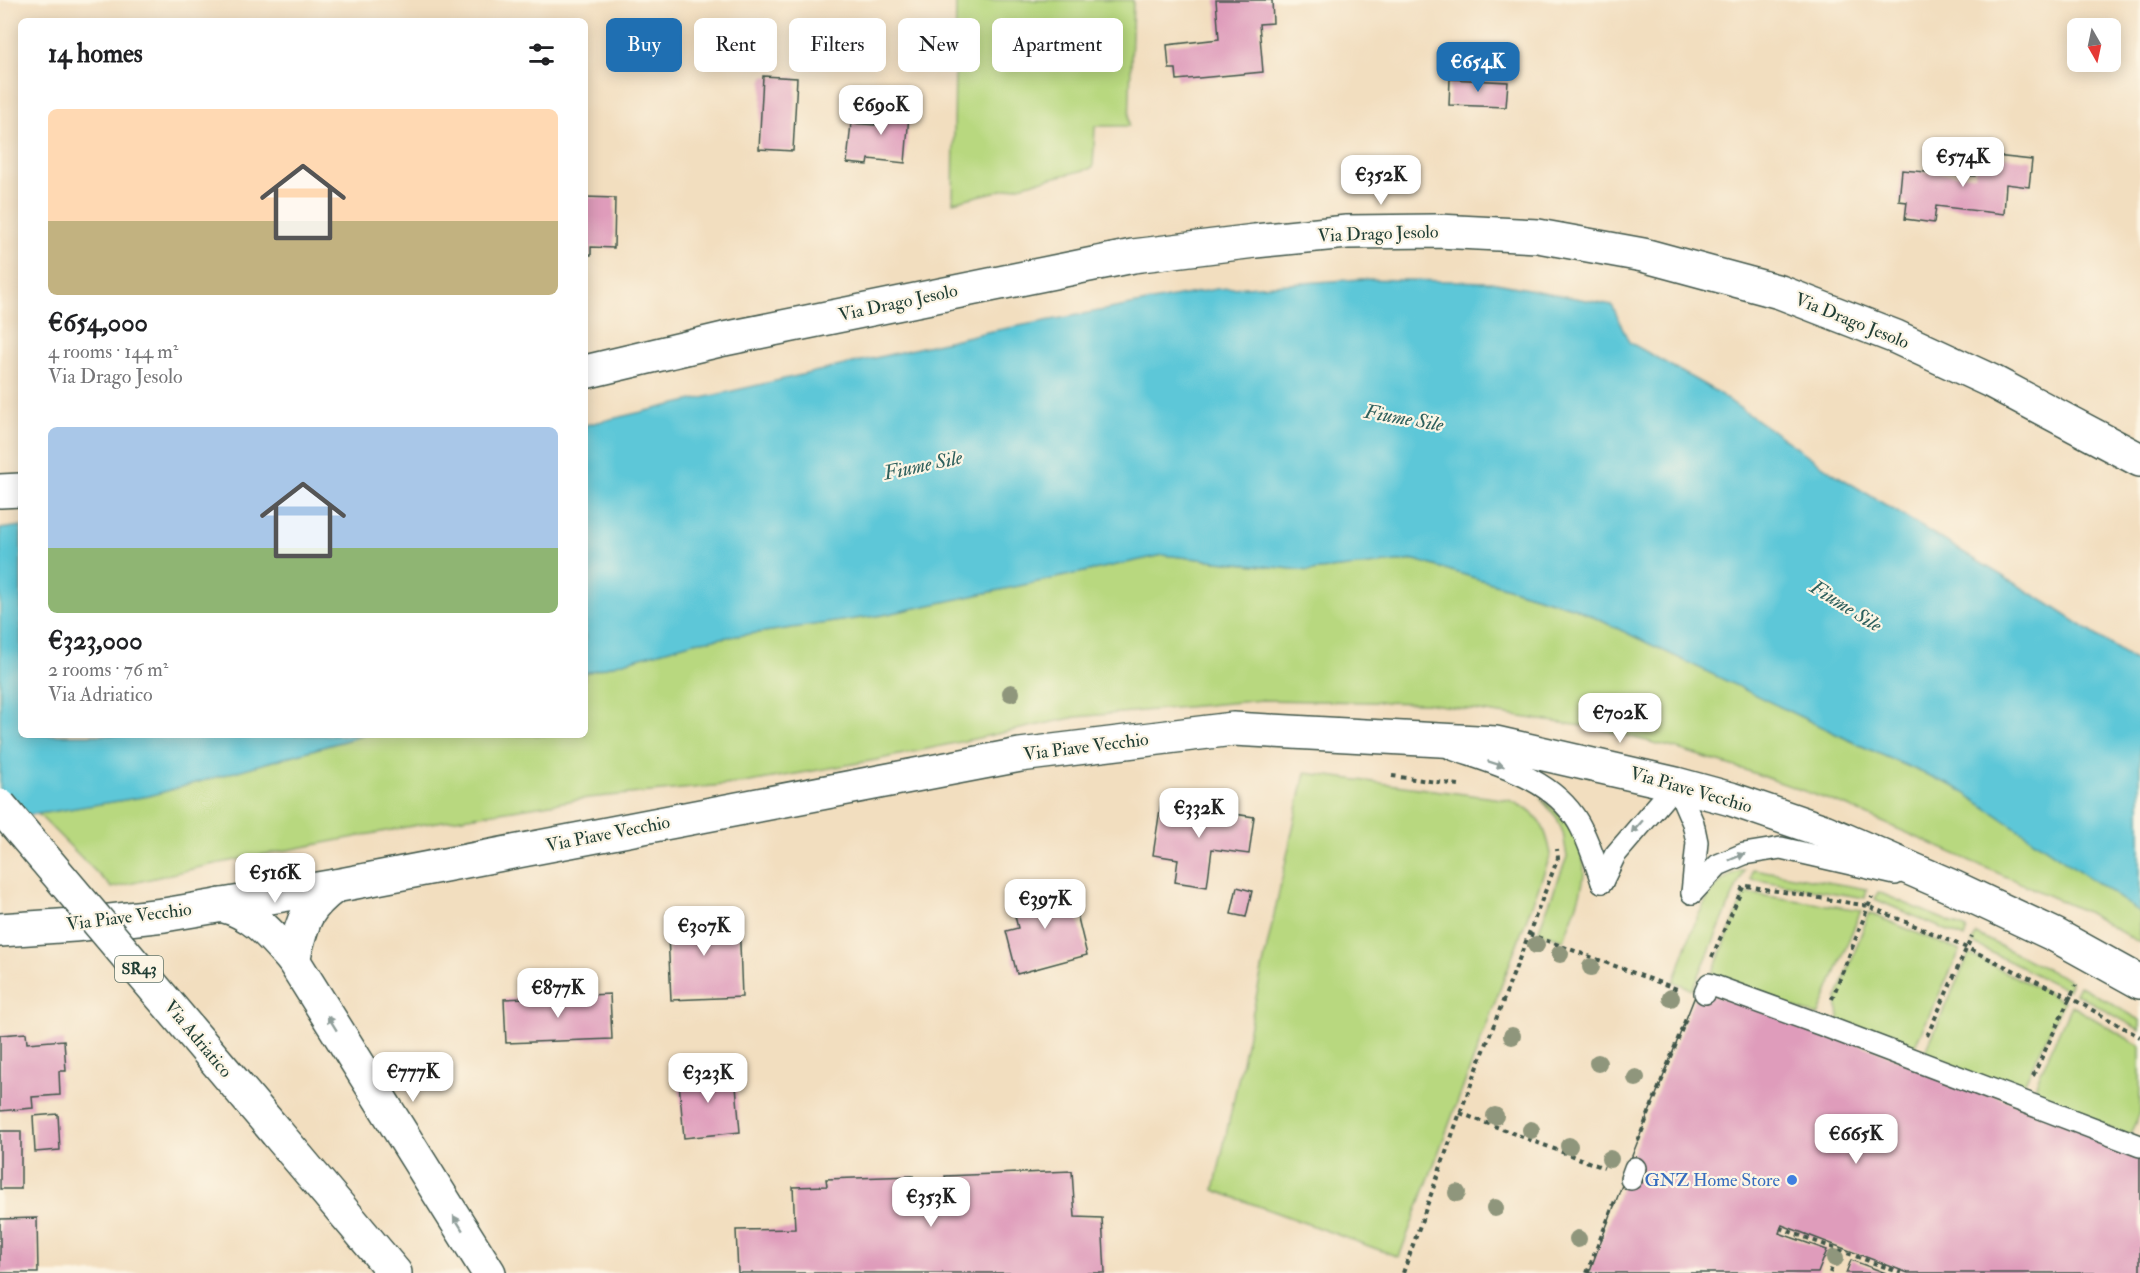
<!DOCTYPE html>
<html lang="en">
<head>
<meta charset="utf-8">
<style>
  :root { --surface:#fff; --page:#f2f2f2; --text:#202124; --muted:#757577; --accent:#1f6fb2 }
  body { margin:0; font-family:"IM FELL Double Pica",serif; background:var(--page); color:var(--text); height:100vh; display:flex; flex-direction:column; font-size:22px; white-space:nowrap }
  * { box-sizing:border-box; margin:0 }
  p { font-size:20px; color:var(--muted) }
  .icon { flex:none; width:33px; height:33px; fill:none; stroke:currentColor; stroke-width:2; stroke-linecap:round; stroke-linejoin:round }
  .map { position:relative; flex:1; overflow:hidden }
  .details { position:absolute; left:18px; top:18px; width:570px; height:720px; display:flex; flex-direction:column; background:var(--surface); border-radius:9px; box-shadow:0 3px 15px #0003 }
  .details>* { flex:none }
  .top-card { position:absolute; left:606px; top:18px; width:570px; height:54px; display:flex; gap:12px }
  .needle { width:39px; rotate:171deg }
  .fabs { position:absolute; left:2067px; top:18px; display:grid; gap:12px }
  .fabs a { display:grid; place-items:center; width:54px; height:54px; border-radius:9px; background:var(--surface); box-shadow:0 3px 15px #0003; font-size:30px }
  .price { position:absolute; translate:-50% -51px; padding:0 14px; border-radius:12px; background:#fff; color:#222; font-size:20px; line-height:39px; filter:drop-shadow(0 2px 3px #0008) }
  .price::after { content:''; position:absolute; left:50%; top:36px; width:18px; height:14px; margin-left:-9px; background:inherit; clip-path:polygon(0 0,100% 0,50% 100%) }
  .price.on { background:var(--accent); color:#fff }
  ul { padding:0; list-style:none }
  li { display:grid; align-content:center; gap:12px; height:318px; padding:0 30px }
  li span { display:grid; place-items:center; height:186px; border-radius:9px; color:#555 }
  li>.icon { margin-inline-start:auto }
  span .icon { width:108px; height:108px; fill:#fffc; stroke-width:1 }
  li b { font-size:26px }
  h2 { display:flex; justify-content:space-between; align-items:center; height:72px; padding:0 30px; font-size:26px }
  .tag { padding:0 21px; border-radius:9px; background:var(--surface); box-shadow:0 3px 15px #0003; font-size:21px; line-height:54px }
  .tag.on { background:var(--accent); color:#fff }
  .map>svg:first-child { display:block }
</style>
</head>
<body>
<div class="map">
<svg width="2140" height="1273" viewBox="0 0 2140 1273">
  <rect width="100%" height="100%" fill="#fcf5e5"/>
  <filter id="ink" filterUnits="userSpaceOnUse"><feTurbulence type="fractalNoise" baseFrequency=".0167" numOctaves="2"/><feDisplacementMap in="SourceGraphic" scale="12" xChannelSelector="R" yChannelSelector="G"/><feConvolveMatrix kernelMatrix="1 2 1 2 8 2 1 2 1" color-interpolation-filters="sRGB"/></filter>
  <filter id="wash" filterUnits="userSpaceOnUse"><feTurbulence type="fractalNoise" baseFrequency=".008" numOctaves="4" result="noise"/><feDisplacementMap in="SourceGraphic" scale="24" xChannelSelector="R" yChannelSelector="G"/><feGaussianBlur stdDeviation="1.35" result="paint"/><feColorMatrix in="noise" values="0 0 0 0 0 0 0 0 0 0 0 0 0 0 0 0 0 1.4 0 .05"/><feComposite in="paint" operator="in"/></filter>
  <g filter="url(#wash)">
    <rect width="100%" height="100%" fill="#f2debf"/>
    <g fill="#b8d87f" stroke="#6c8a5a" stroke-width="1.5">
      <path d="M956,0h177l-4,126h-34l-2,42 -140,34z"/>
      <path d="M1163,555l147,16 105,-11 160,48 280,135 102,45 183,124v31l-54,-31 -240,-106 -101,-36 -67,-21 -82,-21 -171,-25 -163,-3 -186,17 -200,43 -132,23 -156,15 -176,28 -207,40 -93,22 -74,-74 111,-18 216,-61h220v-62l109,-31 189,-27z"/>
      <path d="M1305,773l204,27c29,12 36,24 42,54l-152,403 -185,-67z"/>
      <path d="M1540,798c26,18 49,50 43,83 -3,20 -13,40 -19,59l-26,-8 29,-75 -4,-24 -6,-15z"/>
      <path d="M1753,869l114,20 -2,9 -114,-19z"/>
      <path d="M1744,870l-51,119 -19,-7c13,-34 28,-105 70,-112z"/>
      <path d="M1878,892l89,37 -3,9 -89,-39z"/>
      <path d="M1745,893l116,17 -43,106 -108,-37z"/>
      <path d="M1869,913l91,38 -49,102 -71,-26 -3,-28z"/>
      <path d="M1976,934l95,47 -4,9 -95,-47z"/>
      <path d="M1969,954l95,47 -45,93 -96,-37z"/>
      <path d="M2079,985l61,35v10l-65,-37z"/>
      <path d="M2071,1005l69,41v67l-11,23 -99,-39z"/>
    </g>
    <g fill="#5dc7d8" stroke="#3e8286" stroke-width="1.5">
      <path d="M1361,279l130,3 121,23 17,37 86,49 123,85 209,127 93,61v248l-183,-124 -102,-45 -280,-135 -160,-48 -105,11 -147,-16 -280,60 -189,27 -109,31v-248l402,-93 229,-43z"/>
      <path d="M21,526v209h344l-216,61 -111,18 -38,2v-287z"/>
    </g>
    <g id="blocks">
      <g fill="#df9cbb">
        <path d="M1216,0h56l1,23 -14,1 4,48 -86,8 -1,-11h-7l-2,-24 52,-6z"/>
        <path d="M763,76l34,2 -4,73 -34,-2z"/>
        <path d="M1450,79l58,3 -2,25 -57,-2z"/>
        <path d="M878,101l32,2 -5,60 -36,-4 -1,6 -21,-2 4,-40 24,2z"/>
        <path d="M1977,154l55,6 -3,27 -23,-3 -2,30 -68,-8 -2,17 -29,-4 2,-17 -8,-1 3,-31 73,6z"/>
        <path d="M585,197l30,1 -1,50 -23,-1v8h-6z"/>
        <path d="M1161,803l93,14 -5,37 -37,-5 -5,38 -32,-5 3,-23 -25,-4z"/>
        <path d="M1237,887l15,4 -6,26 -15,-3z"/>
        <path d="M1039,889l1,8 31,-8 16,66 -70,19 -11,-43 12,-3 -8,-32z"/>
        <path d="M708,911v8l31,-1 3,79 -71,3 -4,-87z"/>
        <path d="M1697,991l67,17 376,143v122h-232l-126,-48 -3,8 48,17 -9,23h-229l36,-96 17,6 5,-10 -19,-7z"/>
        <path d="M610,994l2,45 -106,4 -2,-44z"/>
        <path d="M26,1033l1,10 37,-3 2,31h-7l1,24 -28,2 1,11 -33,3v-76z"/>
        <path d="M710,1068l1,9 24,-2 5,57 -56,6 -6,-66z"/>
        <path d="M58,1114l2,36 -25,2 -2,-36z"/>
        <rect x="0" y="1131" width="21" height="58"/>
        <path d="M1072,1171l3,46 27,1 3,55h-367l-2,-43 59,-1 -2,-42 34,-1 -1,-7 87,-3v8l33,-2 -1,-6z"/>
        <path d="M37,1218l1,55h-38v-54z"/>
        <path d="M1851,1260l35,13h-40z"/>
      </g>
    </g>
  </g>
  <g filter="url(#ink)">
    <use href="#blocks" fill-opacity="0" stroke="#3f5549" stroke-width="1.5"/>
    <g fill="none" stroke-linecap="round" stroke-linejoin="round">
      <g stroke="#3f5549" stroke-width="24">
        <g id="lane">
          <path d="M1452,749c45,16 100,29 126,73 11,19 17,40 24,60"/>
          <path d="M1602,882l13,-27 61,-71 17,39 4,19 -5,51"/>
          <path d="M1692,893l26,-28 26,-11 37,-6 114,26"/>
          <path d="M1705,993l4,-9 113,41 318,121"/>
          <path d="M1631,1179l4,-11"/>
        </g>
      </g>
      <g stroke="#3f5549" stroke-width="36">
        <g id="street">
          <path d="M585,372l139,-33 409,-83 122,-15 92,-9 91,-1 100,5 105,19 137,37 116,45 95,44 149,79"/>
          <path d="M0,491l21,-1"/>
          <path d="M221,905c33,8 50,30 72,55l196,313"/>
          <path d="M293,960c10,-38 10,-50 42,-74"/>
        </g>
      </g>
      <g stroke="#3f5549" stroke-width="36">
        <path id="secondary" d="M0,930l74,-5 90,-10 171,-29 685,-131 213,-26 263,14 180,41 55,15 93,32 131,57 100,47 85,47"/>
      </g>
      <g stroke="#3f5549" stroke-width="36">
        <path id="primary" d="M277,1133l118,140"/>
      </g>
      <g stroke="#3f5549" stroke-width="4" stroke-dasharray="4.5 4.5" stroke-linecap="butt">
        <path d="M1392,776l67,9"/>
        <path d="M1747,886l121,20 99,42 104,50 69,39"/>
        <path d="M1529,934l148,55"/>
        <path d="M1712,957l31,-70"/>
        <path d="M1832,999l40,-102"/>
        <path d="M1927,1036l45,-100"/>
        <path d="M2033,1076l43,-91"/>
        <path d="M1460,1113l144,55"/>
        <path d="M1638,1141l49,-125"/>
        <path d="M1780,1228l121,45"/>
        <path d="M1403,1273l57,-160 98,-255 -1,-9"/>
        <path d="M1587,1273l28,-72"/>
        <path d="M1830,1273l8,-24"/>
      </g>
      <use href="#lane" stroke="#fff" stroke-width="21"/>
      <use href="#street" stroke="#fff" stroke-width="33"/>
      <use href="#secondary" stroke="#fff" stroke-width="33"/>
      <use href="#primary" stroke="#fff" stroke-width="33"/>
      <g stroke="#3f5549" stroke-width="36" stroke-linecap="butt">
        <path id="primary-bridge" d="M0,806l277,327"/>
      </g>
      <use href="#primary-bridge" stroke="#fff" stroke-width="33"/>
    </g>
    <g fill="#8f967b">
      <circle cx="1011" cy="693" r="9"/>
      <circle cx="1536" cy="945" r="9"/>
      <circle cx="1560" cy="954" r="9"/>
      <circle cx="1591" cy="967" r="9"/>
      <circle cx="1671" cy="998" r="9"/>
      <circle cx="1512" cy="1036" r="9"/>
      <circle cx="1598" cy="1063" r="9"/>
      <circle cx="1636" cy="1078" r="9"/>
      <circle cx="1495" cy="1116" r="9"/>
      <circle cx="1531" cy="1130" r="9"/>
      <circle cx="1569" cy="1146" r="9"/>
      <circle cx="1610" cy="1159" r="9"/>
      <circle cx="1457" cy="1193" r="9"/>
      <circle cx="1495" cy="1208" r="9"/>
      <circle cx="1578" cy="1239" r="9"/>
      <circle cx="1835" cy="1258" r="9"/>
    </g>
    <defs><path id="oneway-solid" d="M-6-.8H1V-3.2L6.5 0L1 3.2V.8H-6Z" transform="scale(1.5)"/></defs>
    <g fill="#8f9e9a">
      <use href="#oneway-solid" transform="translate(1496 764) rotate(18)"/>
      <use href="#oneway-solid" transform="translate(1637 827) rotate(131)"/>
      <use href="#oneway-solid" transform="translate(1737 857) rotate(-23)"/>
      <use href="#oneway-solid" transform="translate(332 1023) rotate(-122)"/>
      <use href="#oneway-solid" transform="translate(458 1223) rotate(-122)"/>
    </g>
  </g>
  <circle fill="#3f7fe0" stroke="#fcf5e5" stroke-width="2" cx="1792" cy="1180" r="6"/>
  <g text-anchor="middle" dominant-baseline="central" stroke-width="4.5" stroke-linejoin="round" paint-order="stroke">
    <rect fill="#fcf5e5" stroke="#617469" stroke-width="1.5" x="115" y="956" width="48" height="26" rx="4.5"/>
    <g font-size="16" font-weight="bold" fill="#1f3d34">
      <text x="139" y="969">SR43</text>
    </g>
    <g font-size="18" fill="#1f3d34" stroke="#fcf5e5">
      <text transform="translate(1378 234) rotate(-2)">Via Drago Jesolo</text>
      <text transform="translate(898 303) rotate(-12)">Via Drago Jesolo</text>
      <text transform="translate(1852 321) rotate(22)">Via Drago Jesolo</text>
      <text transform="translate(1086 747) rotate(-7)">Via Piave Vecchio</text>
      <text transform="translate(1691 790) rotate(16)">Via Piave Vecchio</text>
      <text transform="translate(608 834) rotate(-11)">Via Piave Vecchio</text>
      <text transform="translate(129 917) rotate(-7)">Via Piave Vecchio</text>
      <text transform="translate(198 1039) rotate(50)">Via Adriatico</text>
    </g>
    <g font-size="18" fill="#366cbe" stroke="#fcf5e5" text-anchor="end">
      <text x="1780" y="1180">GNZ Home Store</text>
    </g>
    <g font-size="20" font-style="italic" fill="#2e605d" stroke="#fcf5e5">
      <text transform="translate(1404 418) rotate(10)">Fiume Sile</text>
      <text transform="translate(923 465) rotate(-12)">Fiume Sile</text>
      <text transform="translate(1846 606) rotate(32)">Fiume Sile</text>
    </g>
  </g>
</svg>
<div class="fabs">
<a><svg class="needle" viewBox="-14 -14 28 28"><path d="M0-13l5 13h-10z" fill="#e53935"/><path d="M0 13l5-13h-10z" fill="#757577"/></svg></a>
</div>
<b class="price on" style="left:1478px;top:93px">€654K</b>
<b class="price" style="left:881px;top:136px">€690K</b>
<b class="price" style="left:1963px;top:188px">€574K</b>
<b class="price" style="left:1381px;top:206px">€352K</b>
<b class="price" style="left:1620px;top:744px">€702K</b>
<b class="price" style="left:1199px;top:839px">€332K</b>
<b class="price" style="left:275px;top:904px">€516K</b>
<b class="price" style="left:1045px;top:930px">€397K</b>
<b class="price" style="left:704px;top:957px">€307K</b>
<b class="price" style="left:558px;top:1019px">€877K</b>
<b class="price" style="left:413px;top:1103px">€777K</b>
<b class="price" style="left:708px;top:1104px">€323K</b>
<b class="price" style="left:1856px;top:1165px">€665K</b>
<b class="price" style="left:931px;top:1228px">€353K</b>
<div class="top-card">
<a class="tag on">Buy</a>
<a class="tag">Rent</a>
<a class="tag">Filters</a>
<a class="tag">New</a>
<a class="tag">Apartment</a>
</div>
<section class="details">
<h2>14 homes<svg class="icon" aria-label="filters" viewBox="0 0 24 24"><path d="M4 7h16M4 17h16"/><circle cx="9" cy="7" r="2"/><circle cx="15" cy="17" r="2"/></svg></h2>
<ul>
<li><span style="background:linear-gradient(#ffd9b3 60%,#c2b280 0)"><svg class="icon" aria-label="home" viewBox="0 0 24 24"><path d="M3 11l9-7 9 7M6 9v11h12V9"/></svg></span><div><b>€654,000</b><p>4 rooms · 144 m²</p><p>Via Drago Jesolo</p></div></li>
<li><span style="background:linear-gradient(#a9c7e8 65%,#8fb573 0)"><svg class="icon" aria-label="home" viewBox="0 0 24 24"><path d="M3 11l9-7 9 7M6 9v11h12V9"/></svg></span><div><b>€323,000</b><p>2 rooms · 76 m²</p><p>Via Adriatico</p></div></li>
</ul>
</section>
</div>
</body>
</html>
